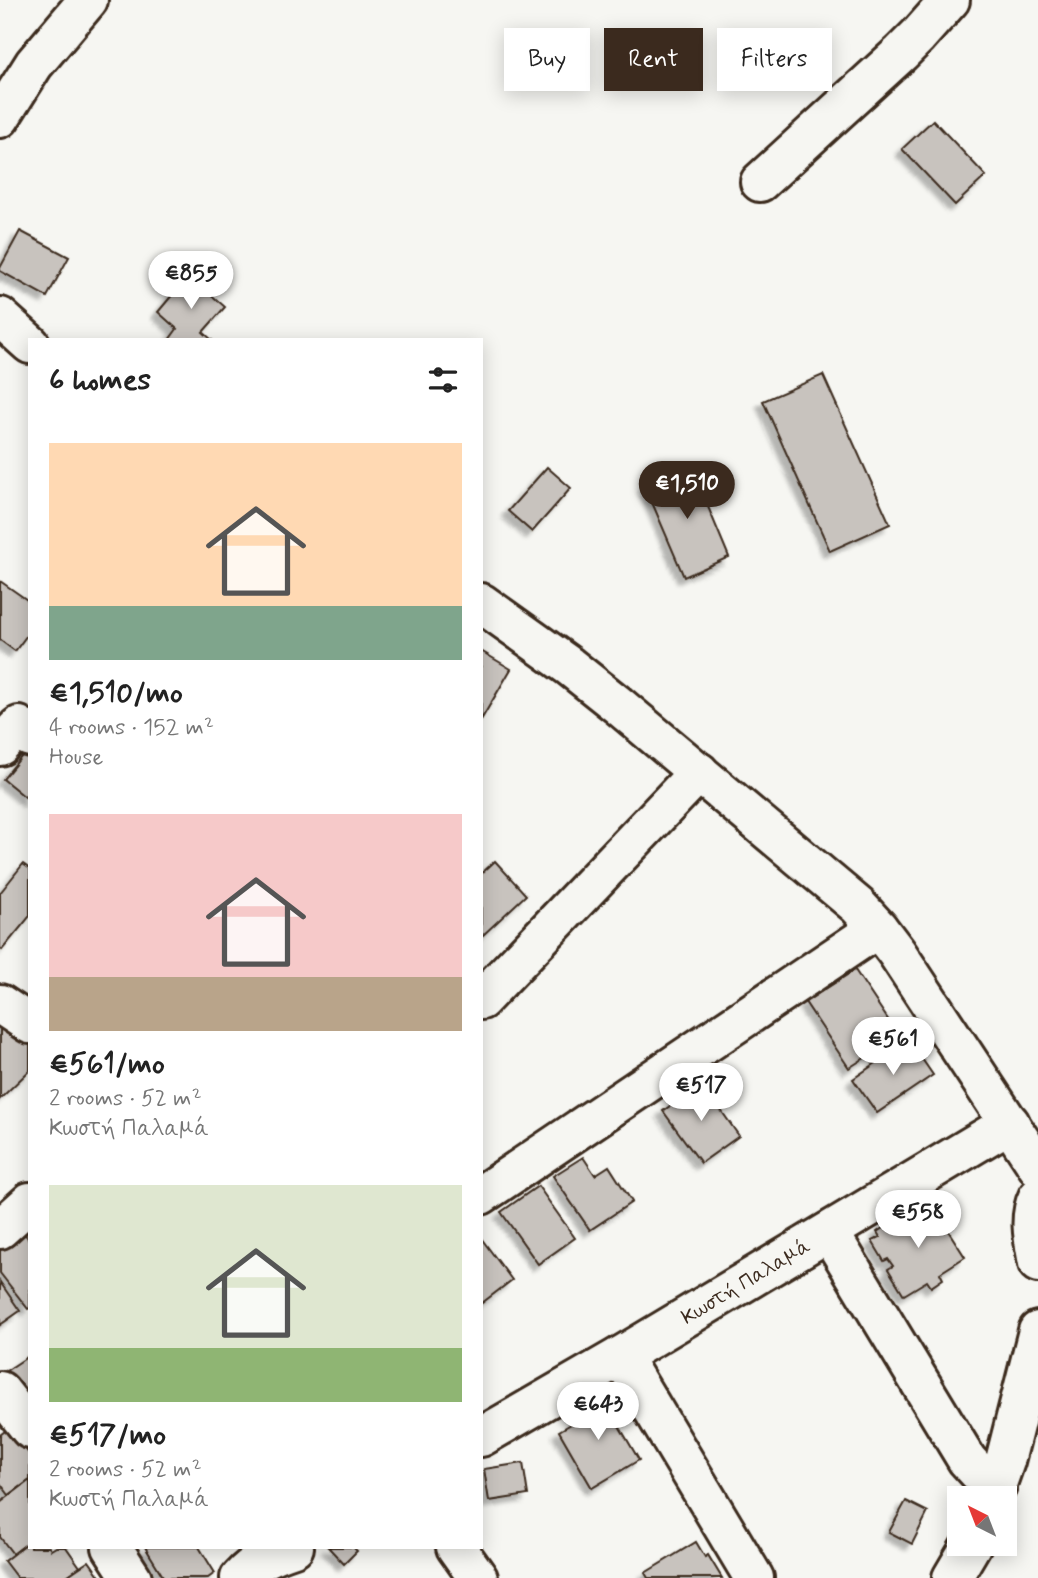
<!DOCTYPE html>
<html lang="en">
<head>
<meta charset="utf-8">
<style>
  :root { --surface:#fff; --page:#f2f2f2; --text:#222; --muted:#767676; --accent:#3b2a1e }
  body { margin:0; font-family:Mynerve,sans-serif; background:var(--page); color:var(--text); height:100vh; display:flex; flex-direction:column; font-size:26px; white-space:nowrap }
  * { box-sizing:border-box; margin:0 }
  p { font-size:23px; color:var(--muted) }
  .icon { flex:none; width:38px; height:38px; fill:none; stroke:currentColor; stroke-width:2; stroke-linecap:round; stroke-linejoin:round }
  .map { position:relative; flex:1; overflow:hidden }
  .sheet { position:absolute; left:28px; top:338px; width:455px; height:1211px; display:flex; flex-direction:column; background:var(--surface); border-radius:0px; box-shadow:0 4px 18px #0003 }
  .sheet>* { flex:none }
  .banner { position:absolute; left:504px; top:28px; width:429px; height:63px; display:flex; gap:14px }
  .needle { width:46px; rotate:318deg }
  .controls { position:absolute; left:947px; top:1486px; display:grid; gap:14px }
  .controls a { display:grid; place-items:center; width:70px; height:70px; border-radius:0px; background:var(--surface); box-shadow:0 4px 18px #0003; font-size:35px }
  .price { position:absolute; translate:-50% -60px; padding:0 16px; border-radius:24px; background:#fff; color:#222; font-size:23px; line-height:46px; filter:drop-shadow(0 2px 4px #0008) }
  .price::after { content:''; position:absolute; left:50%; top:42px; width:21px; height:16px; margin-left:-10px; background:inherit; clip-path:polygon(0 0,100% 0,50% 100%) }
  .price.on { background:var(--accent); color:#fff }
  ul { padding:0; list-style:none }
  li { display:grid; align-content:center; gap:14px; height:371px; padding:0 21px }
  li span { display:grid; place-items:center; height:217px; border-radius:0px; color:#555 }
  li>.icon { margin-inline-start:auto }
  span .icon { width:126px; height:126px; fill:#fffc; stroke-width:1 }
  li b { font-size:30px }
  h2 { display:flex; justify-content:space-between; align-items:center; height:84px; padding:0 21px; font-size:30px }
  .pill { padding:0 24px; border-radius:0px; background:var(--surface); box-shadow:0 4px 18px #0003; font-size:24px; line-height:63px }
  .pill.on { background:var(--accent); color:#fff }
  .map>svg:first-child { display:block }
</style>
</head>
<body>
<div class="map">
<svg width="1038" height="1578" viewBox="0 0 1038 1578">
  <defs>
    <filter id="shadow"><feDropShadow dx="-6" dy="6" stdDeviation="2" flood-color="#0004"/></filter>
  </defs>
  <rect width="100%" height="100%" fill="#f6f6f2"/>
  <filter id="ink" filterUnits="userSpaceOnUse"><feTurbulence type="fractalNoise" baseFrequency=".0143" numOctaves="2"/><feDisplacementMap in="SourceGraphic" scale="14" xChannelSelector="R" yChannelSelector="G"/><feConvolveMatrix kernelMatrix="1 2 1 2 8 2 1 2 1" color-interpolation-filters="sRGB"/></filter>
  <g filter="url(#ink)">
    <g fill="#c8c3be" stroke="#3b2a1e" stroke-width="2" filter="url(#shadow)">
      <path d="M933,120l53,56 -31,29 -53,-56z"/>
      <path d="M20,231l49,26 -22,40 -47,-26v-3z"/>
      <path d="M189,275l36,32 -22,25 9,8h-43l8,-11 -19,-17z"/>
      <path d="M823,375l67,149 -60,27 -67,-150z"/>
      <path d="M691,466l38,91 -45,20 -39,-91z"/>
      <path d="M547,467l24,21 -39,44 -24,-21z"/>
      <path d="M0,581l30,21v29l-15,20 -15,-11z"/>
      <path d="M481,651l30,18 -30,51z"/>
      <path d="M26,751l4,2v48l-27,-22z"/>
      <path d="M495,861l31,34 -45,42v-63z"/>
      <path d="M23,864l7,5v47l-28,34 -2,-2v-55z"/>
      <path d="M855,970l44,66 -50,32 -44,-66z"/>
      <path d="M0,1020l30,18v32l-30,29z"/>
      <path d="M909,1040l24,35 -56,38 -24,-34z"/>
      <path d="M702,1083l37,53 -38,27 -38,-52z"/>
      <path d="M583,1157l12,18 14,-9 23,36 -42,28 -37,-54z"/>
      <path d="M538,1186l37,52 -37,26 -37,-52z"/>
      <path d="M933,1207l32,50 -25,16 3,6 -12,8 -4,-6 -23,14 -16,-26 5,-3 -5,-7 -4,2 -12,-20 8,-4 -3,-5 13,-9 5,8 12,-8 -5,-7 14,-8 5,8z"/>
      <path d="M22,1230l8,11v67l-2,1 -28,-36v-26z"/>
      <path d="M481,1238l31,42 -30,23 -1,-1z"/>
      <path d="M0,1282l20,29 -20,14z"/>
      <path d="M30,1355v55l-27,-37z"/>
      <path d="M601,1395l38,65 -47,28 -33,-57 19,-11 -5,-9z"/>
      <path d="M9,1428l21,27v25l-21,15 -9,-12v-48z"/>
      <path d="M523,1463l5,32 -39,6 -5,-32z"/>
      <path d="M30,1480v61l-17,13 -13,-17v-34z"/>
      <path d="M906,1501l22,11 -16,32 -23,-12z"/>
      <path d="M30,1541v6h19l2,3 5,-3h10l14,20 -16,11h-47l-13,-17z"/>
      <path d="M696,1542l9,15 3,-2 14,23h-74l-3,-5z"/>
      <path d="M145,1547h54l16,26 -7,5h-44z"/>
      <path d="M328,1547h25l4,4 -13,13z"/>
      <path d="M89,1561l12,17h-37l16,-11z"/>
    </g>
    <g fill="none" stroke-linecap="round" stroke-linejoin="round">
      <g stroke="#3b2a1e" stroke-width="44">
        <g id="minor">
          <path d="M0,118l34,-54 54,-64"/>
          <path d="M760,182l141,-129 17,-17 32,-36"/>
          <path d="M0,317l30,27"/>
          <path d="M481,603l88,63 49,39 240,201 20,22 19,25 141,214"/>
          <path d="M0,746l19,-20 11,11"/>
          <path d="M481,1000l218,-228"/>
          <path d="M0,1004l30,20"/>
          <path d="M481,1195l397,-267"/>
          <path d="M1038,1197c-10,21 -4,44 0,66"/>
          <path d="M0,1229l30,-27"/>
          <path d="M829,1232l138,228 11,12 19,14"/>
          <path d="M621,1356l133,222"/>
          <path d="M0,1391l30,38"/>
          <path d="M481,1437l140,-81 389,-233"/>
          <path d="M992,1498l13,-37 33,-130"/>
          <path d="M112,1547l20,31"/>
          <path d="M456,1547l22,31"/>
          <path d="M240,1578c15,-17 33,-24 54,-31"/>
          <path d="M952,1578l20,-34"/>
        </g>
      </g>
      <use href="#minor" stroke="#f6f6f2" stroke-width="38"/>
    </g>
  </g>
  <g text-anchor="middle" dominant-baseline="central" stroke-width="7" stroke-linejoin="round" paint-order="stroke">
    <g font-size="21" fill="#3b2a1e" stroke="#f6f6f2">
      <text transform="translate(746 1282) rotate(-31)">Κωστή Παλαμά</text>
    </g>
  </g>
</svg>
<div class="controls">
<a><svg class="needle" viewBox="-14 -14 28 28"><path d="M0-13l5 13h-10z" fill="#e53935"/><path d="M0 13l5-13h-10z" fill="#767676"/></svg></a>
</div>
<b class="price" style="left:191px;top:311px">€855</b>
<b class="price on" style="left:687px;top:521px">€1,510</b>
<b class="price" style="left:893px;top:1077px">€561</b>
<b class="price" style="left:701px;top:1123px">€517</b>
<b class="price" style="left:918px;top:1250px">€558</b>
<b class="price" style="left:598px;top:1442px">€643</b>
<div class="banner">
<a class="pill">Buy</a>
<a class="pill on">Rent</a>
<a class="pill">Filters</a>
</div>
<section class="sheet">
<h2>6 homes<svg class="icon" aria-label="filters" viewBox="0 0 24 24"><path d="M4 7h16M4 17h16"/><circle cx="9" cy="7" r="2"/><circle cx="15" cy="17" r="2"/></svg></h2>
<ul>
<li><span style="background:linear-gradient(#ffd9b3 75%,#7fa58c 0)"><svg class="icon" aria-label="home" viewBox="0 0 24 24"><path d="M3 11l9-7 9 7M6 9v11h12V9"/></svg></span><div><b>€1,510/mo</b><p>4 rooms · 152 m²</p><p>House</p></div></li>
<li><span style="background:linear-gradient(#f6c9c9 75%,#b9a48a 0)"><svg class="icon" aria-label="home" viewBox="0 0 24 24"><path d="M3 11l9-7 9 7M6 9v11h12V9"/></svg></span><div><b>€561/mo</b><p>2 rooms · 52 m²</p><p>Κωστή Παλαμά</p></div></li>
<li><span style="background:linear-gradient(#dfe7d0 75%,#8fb573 0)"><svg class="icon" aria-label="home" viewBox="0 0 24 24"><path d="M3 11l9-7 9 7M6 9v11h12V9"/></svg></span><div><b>€517/mo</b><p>2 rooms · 52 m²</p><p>Κωστή Παλαμά</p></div></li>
</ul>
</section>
</div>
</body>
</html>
